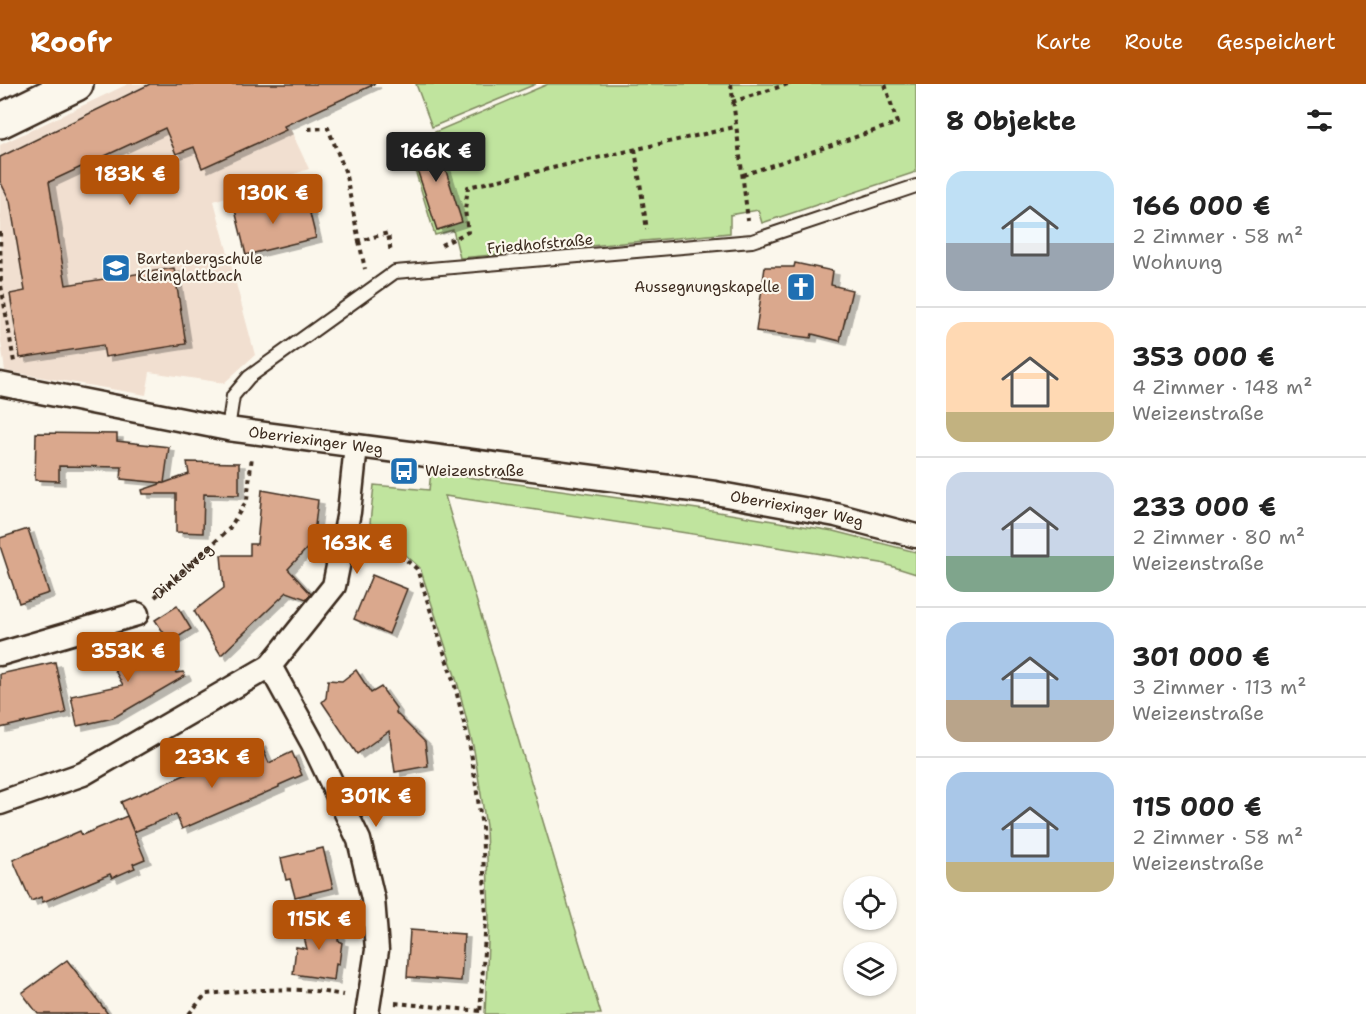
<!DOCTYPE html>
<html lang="de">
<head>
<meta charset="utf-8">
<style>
  :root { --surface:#fff; --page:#f2f2f2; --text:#222; --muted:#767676; --line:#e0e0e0; --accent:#b45309 }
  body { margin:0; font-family:"Shantell Sans",sans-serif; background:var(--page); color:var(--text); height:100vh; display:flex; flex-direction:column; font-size:22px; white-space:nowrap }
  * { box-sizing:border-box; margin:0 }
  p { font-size:20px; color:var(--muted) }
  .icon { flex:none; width:33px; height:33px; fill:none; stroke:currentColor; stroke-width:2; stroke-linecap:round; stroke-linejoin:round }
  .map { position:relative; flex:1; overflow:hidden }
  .side { display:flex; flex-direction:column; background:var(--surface); width:450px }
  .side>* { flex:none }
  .fabs { position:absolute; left:843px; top:792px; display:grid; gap:12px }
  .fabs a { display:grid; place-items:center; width:54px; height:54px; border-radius:50%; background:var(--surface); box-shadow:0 2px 4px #0004; font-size:30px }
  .price { position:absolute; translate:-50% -51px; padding:0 14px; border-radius:6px; background:var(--accent); color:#fff; font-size:20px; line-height:39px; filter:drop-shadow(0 2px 3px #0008) }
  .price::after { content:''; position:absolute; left:50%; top:36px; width:18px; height:14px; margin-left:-9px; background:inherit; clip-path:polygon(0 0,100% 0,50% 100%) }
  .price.current { background:#222; color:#fff }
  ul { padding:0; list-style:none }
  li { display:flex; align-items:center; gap:18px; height:150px; padding:0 30px }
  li+li { border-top:2px solid var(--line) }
  li span { display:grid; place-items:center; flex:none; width:168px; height:120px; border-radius:18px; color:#555 }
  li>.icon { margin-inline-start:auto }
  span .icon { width:72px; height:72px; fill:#fffc; stroke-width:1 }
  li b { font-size:26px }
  h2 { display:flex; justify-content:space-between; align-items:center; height:72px; padding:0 30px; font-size:26px }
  header { display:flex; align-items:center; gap:36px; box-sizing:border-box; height:84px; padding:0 30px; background:var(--accent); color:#fff }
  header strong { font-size:28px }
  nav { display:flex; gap:33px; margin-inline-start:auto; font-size:21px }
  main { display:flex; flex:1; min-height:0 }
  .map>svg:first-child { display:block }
</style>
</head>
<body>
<header>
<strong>Roofr</strong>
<nav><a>Karte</a><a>Route</a><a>Gespeichert</a></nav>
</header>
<main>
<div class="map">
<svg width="916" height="930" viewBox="0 0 916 930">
  <defs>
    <filter id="shadow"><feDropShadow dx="6" dy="4" stdDeviation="0" flood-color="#0004"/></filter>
  </defs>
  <rect width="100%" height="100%" fill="#fbf7ec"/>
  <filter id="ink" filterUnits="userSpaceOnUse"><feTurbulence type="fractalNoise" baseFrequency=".0167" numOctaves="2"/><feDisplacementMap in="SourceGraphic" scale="12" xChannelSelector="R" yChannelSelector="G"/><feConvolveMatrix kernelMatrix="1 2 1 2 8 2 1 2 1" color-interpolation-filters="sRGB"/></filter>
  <g filter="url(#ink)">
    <path fill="#f1dfd0" d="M128,0h141l40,85 -95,32 41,154 -31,28 -74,-11 -4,23 -141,-24 -5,-36v-190z"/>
    <g fill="#c0e49e" stroke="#7e875e" stroke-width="1.5">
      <path d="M416,0h120l-104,43z"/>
      <path d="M548,0h368v88l-154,51 -4,-13 -28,5v18l-270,25 -7,-28 -18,5 -28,-91z"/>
      <path d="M431,388l281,39 121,20 83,21v22l-35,-11 -436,-67 156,518h-116l4,-95 -3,-93 -12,-76 -16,-65 -38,-117 -50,-45 4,-38 55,5z"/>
    </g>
    <g fill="#daa88d" stroke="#3b2a1e" stroke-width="1.5" filter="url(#shadow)">
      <path d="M150,0h225l-91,42 2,4 -84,38 -8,-21 -18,7 -11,-26 -116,54 17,103 108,-17 12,76 -81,13 -2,-12 -83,13 -10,-64 15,-3 -15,-90 -10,-20v-24z"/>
      <path d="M435,52l27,86 -25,8 -28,-85z"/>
      <path d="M266,114l3,12 38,-9 9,37 -70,17 -12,-49z"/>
      <path d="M795,179l38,8 -2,14 21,5 -12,51 -28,-7 -1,4 -55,-7 9,-64h29z"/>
      <path d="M36,349l81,1v7l52,6 -5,36 25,-9 -2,-12 52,1v32l-35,-1 -1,39 -27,-1v-38h-33l-1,-4 21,-7 -42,-4 1,-12 -63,-1v15l-24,-1z"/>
      <path d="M262,406l56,10 -5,42 -25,27 23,25 -5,5 -19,-7 -66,63 -27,-44 30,-23 -3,-33h29v-11h7z"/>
      <path d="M28,445l21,64 -30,10 -19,-57v-8z"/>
      <path d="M372,491l35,14 -18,45 -35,-15z"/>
      <path d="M177,522l14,23 -21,13 -15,-22z"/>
      <path d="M153,550l23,39 7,-1 2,4 -72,42 -36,8 -6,-30 52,-11 -14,-25z"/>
      <path d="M55,578l11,51 -66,15v-54z"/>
      <path d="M356,586l15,23 10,-6 15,21v5l29,29 3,24 -33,6 -6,-41 -32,23 -35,-52 4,-4 2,-18 14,1z"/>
      <path d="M260,659l9,20 23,-11 10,23 -23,10v2l-97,42 -6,-15 -42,18 -13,-30z"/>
      <path d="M127,732l18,43 -12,5 2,4 -23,10 -2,-4 -67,28 -2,-5 -10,4 -18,-41 67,-29 2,4z"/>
      <path d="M323,764l10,40 -38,9 -5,-18 -4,1 -5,-22z"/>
      <path d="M300,837l40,5 -2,15 4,1 -3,22 -3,-1 -2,17 -41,-6 3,-27 11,2z"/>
      <path d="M410,846l54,4 -3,47 -54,-4z"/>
      <path d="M67,876l17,22 24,32h-70l-16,-21z"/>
    </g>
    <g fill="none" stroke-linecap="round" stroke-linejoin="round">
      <g stroke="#3b2a1e" stroke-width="16">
        <path id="service" d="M228,345l5,-33 16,-19 146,-105 357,-31 164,-55"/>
      </g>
      <g stroke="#3b2a1e" stroke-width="27">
        <g id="minor">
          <path id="s2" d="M0,300l228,45 487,64 121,22 80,21"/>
          <path d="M0,570l137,-40"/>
          <path d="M270,582l43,78 46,96 14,59 4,51 -10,64"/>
          <path d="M0,719l83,-29 187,-108 64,-80 15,-74 7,-66"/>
        </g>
      </g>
      <g stroke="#3b2a1e" stroke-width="38">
        <path id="secondary" d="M0,37l76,-37"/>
      </g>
      <g stroke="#3b2a1e" stroke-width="4" stroke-dasharray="4.5 4.5" stroke-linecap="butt">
        <path d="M731,0l17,136"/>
        <path d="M732,18l56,-18"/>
        <path d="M308,45l20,-1 17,43 14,70 29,-8 3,21"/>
        <path d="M635,65l12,81"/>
        <path d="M743,91l154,-52 -12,-39"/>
        <path d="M0,148l1,53 13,77"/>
        <path d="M359,157l6,28"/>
        <path d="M441,161l27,-13 -3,-22 3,-23 267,-60"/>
        <path d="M372,448l45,37 38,117 16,66 11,75 4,92 -6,95"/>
        <path id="s1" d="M155,513l74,-68 18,-29 5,-44"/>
        <path d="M395,919l86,8"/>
        <path d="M189,930l17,-20c46,-4 92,-8 137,1"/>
      </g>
      <use href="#service" stroke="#fbf7ec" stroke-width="12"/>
      <use href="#minor" stroke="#fbf7ec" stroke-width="22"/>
      <use href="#secondary" stroke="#fbf7ec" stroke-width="33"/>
    </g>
  </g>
  <defs>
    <g id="school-square" transform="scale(1.5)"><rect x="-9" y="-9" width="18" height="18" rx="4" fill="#1f6fb2" stroke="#fbf7ec"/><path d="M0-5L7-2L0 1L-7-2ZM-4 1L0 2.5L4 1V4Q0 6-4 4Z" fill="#fff"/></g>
    <g id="church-square" transform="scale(1.5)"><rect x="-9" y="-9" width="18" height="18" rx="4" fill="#1f6fb2" stroke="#fbf7ec"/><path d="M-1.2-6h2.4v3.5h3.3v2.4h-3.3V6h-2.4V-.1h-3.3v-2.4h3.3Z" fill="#fff"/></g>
    <g id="bus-square" transform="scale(1.5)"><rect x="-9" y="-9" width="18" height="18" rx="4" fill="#1f6fb2" stroke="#fbf7ec"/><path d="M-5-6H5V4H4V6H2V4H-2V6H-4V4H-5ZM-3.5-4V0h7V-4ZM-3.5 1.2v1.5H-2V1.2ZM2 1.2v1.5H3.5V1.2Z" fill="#fff"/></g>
  </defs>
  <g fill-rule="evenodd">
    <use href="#school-square" x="116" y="184"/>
    <use href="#church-square" x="801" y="203"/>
    <use href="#bus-square" x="404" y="387"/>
  </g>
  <g text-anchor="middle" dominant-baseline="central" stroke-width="4.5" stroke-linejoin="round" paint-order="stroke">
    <g font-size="15" fill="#3b2a1e" stroke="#fbf7ec">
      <text transform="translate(540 160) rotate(-5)">Friedhofstraße</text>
      <text stroke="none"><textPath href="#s2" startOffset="321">Oberriexinger Weg</textPath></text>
      <text stroke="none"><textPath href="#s2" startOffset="807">Oberriexinger Weg</textPath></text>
      <text stroke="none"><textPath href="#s1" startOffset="38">Dinkelweg</textPath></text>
    </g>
    <g font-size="15" fill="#3b2a1e" stroke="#fbf7ec" text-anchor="start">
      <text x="137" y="175">Bartenbergschule<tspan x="137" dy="17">Kleinglattbach</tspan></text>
      <text x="780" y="203" text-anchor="end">Aussegnungskapelle</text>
      <text x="425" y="387">Weizenstraße</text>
    </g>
  </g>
</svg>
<div class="fabs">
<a><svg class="icon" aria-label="locate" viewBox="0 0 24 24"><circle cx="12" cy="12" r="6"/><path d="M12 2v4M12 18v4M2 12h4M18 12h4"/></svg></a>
<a><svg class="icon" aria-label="layers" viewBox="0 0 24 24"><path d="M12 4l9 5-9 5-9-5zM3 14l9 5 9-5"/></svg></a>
</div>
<b class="price current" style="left:436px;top:99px">166K €</b>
<b class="price" style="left:130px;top:122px">183K €</b>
<b class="price" style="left:273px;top:141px">130K €</b>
<b class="price" style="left:357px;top:491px">163K €</b>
<b class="price" style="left:128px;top:599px">353K €</b>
<b class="price" style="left:212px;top:705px">233K €</b>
<b class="price" style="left:376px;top:744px">301K €</b>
<b class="price" style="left:319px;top:867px">115K €</b>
</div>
<section class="side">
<h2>8 Objekte<svg class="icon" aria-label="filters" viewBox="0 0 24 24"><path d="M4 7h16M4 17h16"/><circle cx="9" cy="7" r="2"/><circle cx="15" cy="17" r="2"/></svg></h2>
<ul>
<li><span style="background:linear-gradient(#bfe0f5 60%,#9aa5b1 0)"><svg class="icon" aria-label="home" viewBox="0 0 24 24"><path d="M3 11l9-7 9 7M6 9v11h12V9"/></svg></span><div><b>166 000 €</b><p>2 Zimmer · 58 m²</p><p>Wohnung</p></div></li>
<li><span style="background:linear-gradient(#ffd9b3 75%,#c2b280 0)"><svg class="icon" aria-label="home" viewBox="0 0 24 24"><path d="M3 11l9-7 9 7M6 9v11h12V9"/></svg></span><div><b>353 000 €</b><p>4 Zimmer · 148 m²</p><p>Weizenstraße</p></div></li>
<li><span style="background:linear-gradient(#c9d6e8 70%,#7fa58c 0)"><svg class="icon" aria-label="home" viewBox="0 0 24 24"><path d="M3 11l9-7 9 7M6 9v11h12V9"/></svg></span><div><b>233 000 €</b><p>2 Zimmer · 80 m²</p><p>Weizenstraße</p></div></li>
<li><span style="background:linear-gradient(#a9c7e8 65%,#b9a48a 0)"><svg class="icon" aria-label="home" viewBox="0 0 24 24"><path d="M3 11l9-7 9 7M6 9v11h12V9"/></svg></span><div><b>301 000 €</b><p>3 Zimmer · 113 m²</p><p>Weizenstraße</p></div></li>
<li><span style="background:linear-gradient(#a9c7e8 75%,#c2b280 0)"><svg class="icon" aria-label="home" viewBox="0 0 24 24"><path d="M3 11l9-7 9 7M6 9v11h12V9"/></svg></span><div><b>115 000 €</b><p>2 Zimmer · 58 m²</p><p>Weizenstraße</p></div></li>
</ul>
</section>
</main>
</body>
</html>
